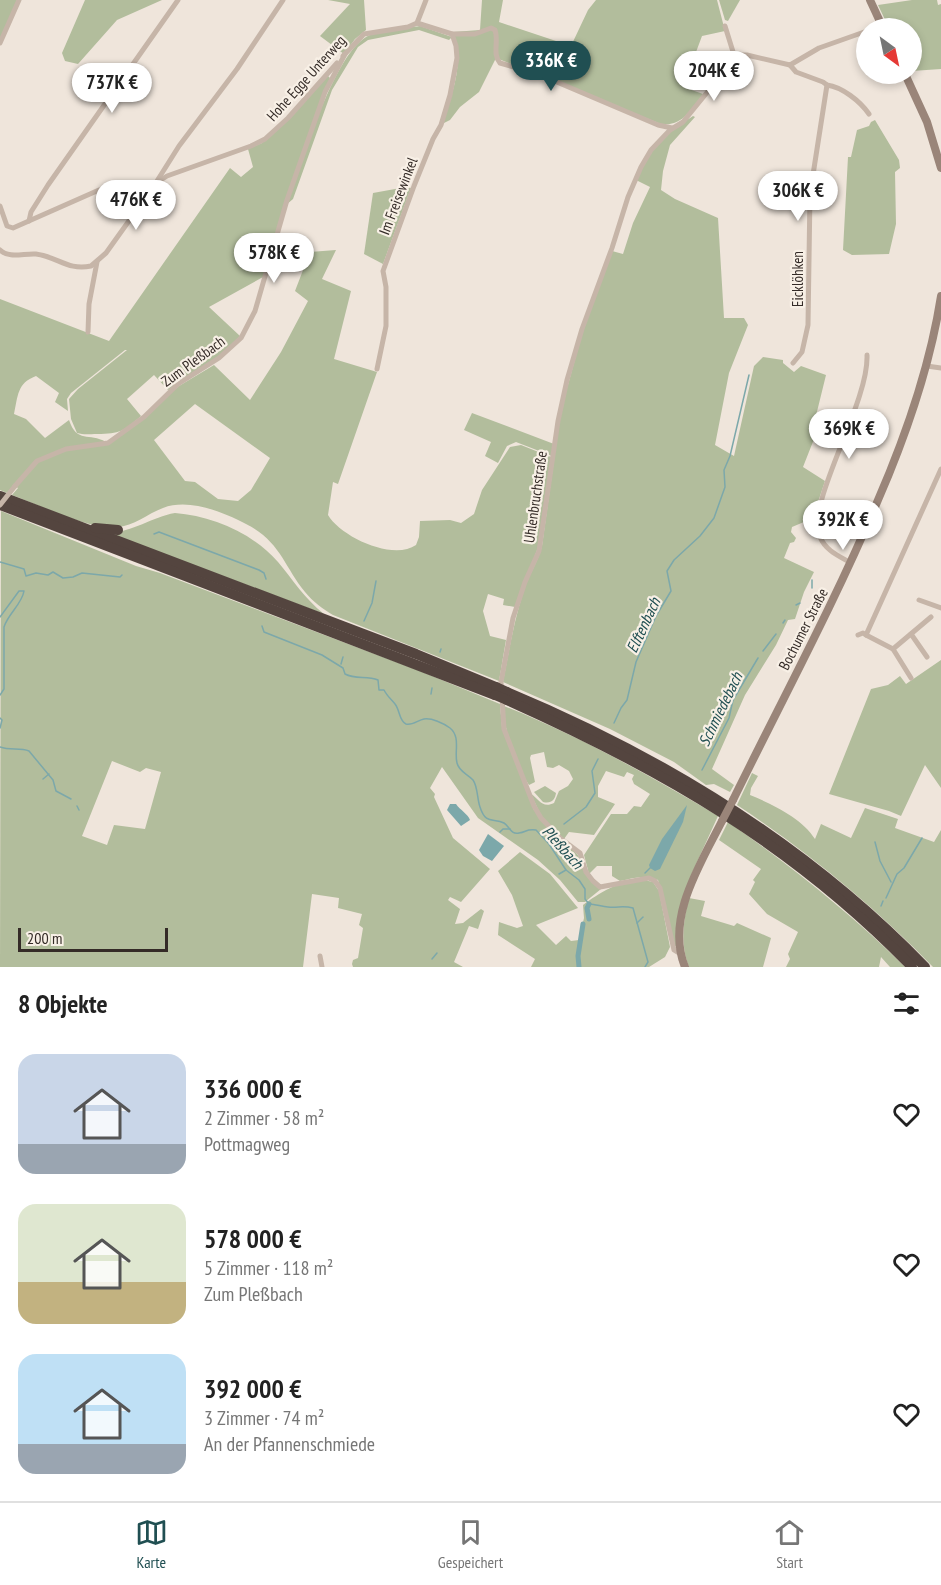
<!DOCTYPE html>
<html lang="de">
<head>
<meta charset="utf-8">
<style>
  :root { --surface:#fff; --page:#f6f6f6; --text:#222; --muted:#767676; --line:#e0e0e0; --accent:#204f52 }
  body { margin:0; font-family:"PT Sans Narrow",sans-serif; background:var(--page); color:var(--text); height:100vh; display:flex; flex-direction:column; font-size:22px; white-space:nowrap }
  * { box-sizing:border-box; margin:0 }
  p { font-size:20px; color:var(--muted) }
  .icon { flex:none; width:33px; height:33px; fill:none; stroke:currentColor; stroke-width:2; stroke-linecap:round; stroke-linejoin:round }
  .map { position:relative; height:967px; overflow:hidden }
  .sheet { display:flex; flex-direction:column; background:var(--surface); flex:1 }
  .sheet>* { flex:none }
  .needle { width:39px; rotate:147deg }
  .controls { position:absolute; left:856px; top:18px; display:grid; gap:12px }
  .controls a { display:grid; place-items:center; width:66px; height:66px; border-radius:50%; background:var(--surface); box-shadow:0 3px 9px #0003; font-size:30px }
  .scale { position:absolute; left:18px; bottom:15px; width:150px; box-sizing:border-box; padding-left:6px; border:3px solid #342b27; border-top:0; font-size:16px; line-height:21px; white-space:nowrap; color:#342b27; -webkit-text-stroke:4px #f8f0e6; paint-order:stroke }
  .price { position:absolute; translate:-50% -51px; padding:0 14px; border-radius:21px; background:#fff; color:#222; font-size:20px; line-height:39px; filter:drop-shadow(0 2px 3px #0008) }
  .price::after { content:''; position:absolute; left:50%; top:36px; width:18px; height:14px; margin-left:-9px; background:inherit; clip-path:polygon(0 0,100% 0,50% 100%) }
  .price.active { background:var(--accent); color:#fff }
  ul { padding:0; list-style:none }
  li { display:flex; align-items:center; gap:18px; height:150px; padding:0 18px }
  li span { display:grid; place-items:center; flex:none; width:168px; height:120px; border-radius:18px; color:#555 }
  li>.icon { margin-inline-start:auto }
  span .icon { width:72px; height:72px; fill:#fffc; stroke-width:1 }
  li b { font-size:26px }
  h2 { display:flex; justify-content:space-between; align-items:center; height:72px; padding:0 18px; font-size:26px }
  .tab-bar { display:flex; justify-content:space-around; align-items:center; height:84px; border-top:2px solid var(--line); background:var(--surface); font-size:16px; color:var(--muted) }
  .tab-bar a { display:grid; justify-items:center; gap:3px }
  .tab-bar .active { color:var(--accent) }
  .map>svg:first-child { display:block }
</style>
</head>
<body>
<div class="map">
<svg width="941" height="967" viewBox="0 0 941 967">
  <rect width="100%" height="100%" fill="#efe5db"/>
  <g fill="#b2bd9c" fill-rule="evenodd">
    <path d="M0,0h17l-17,40z"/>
    <path d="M85,0h77l-45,20 -39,44 -13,-3 -3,-8z"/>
    <path d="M328,0h36l2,30 -11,9 -11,15 -24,-18 30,-32z"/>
    <path d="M482,0h21l-4,22 72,24 17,-36 8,-10h121l8,31 -23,5 -19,51 20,7c-11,15 -21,33 -42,30l-165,-66 -17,34 -19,15 -10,13 -8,4c10,-30 23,-61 11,-92l27,-2z"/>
    <path d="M719,0h21l-12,21 -3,-1z"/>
    <path d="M912,0h25l1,5 3,-1v65l-29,2v-43h-23l-11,-23z"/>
    <path d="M420,26l32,11 -3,3 -30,-10 -51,10 -10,7 -26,43 -39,109 -7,6c15,-40 46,-147 80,-168 12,-7 40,-9 54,-11z"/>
    <path d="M328,76l2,2 -67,199 -54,30 31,29 -14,16 -58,38 -14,-15 -27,24 14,17c-17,15 -21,18 -44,18 -8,0 -13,1 -20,-1l-6,-14 -2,-20 9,-10 49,-39h-2l-54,43 -4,6 1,12 -13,-9 4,-9 -23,-17c-19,7 -18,20 -22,38l12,5 19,19 24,-18c8,24 20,12 37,22l-40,6 -30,12 -29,33 -7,-3v-191l109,42 121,-173 11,9 12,-10 -5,-18 14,-6z"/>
    <path d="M693,116l2,1 -25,28 -7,26 -2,19 14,9 43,19 6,100h20l4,7 -19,48 -14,72 19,11 20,-90 9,-9 20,3v3l11,9 7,-6 25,9 -14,57 4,2 -13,33 22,14 -9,27 -1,13 -4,-2 -19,8 -1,5 5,6 -2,4 -4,1 -6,15 30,14 -10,20 -9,27 -7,1 -12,25 -31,50 -33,74 22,16 -4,7 -16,-8 -8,1 -32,-23 -64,-33 -107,-47c6,-31 11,-62 21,-92 5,-16 14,-28 18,-44l19,-136 21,-76 30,-83 11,3 10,-31 17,-36 -14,-7 16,-30 20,-20z"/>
    <path d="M875,120l24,40 1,8 -5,4 1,52 -7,30 -37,1 -9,-5 5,-93h3l6,-27 12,-4 2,-4z"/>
    <path d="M406,187l5,1 -28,76 -19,-10 9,-61z"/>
    <path d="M336,250l-14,29 29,12 -17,68 43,13 -39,112 -5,-2 -5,33c13,22 65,46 88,30l3,-8 1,-16 30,-1 11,3 13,-9 8,-24 28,-43 11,-2 30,12 -12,88 -24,62 -12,-2 1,-6 -16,-5 -5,17 7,25 16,4 -7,41 -166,-66c-10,-6 -20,-13 -28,-23 -21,-26 -25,-51 -59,-68 -23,-12 -57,-26 -83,-16 -16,6 -29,18 -46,19 -27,3 -78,-22 -105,-32l6,-7 -3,-2 22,-24 29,-12 43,-6 70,-58 35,-21 36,35 31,-48 27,-51 -13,-10 15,-39zM195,404l75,54 -19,32 -13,11 -20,-2 -23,-17 -10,-1 -31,-41z"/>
    <path d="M472,413l82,31 -2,12 -36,-14 -9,4 -9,17 -13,-7 6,-14 -27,-12z"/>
    <path d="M1,511l135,55 24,7 260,98 80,33 2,23 32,83 44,45 4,8 19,26 -16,13h-7l-18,-22 -22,-20 -60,-42 -36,-51 -12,21 5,6 -1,3 19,41 37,31 -29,33 -11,-5 -2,3 12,9 -5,15 8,-1 18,-14 3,2 -6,18 -9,-3 -15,36 9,5h-110l-1,-3 1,-4 5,-2 5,-30 -4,-3 3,-11 -24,-6 1,-10 -27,-4 -9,73h-303zM112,761l28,11 6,-4 15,4 -16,57 -31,-4 -7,20 -25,-9z"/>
    <path d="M175,513c37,3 78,20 103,49 15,18 27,37 46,52l-216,-81c25,-1 44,-16 67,-20z"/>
    <path d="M941,660v128l-16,-23 -24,51 -12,-5 -60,-17 42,-105 17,-4 12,-9 6,8z"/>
    <path d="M504,706c75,30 145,69 214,110l-26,57 -14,73h-3l-17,-66c-12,-6 -25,-2 -38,1l-8,-5v-10h-15l-8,8 -5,-19 27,-41h16l7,-8 7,1 9,-13 -16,-10 -2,-5 2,-4 -7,-3 -3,5 -18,-6 -8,15v11l17,7 -21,31 -25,-3 -5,7 -23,-23 -10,-22c7,4 11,15 23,9l5,-12 9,-5 5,-7 -4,-8 -10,-6 -6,3 -6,-1 -3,-15 -13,3 -1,3 5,24 -6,3c-13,-19 -26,-56 -25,-79z"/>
    <path d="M752,773l6,3 -7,12 -1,7c22,9 52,23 65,44l6,-15 30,14 14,-30 33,11 -3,9 39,14 7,-12v137h-8c-59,-61 -125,-115 -196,-162z"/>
    <path d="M545,786l11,7c-1,7 -5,11 -13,9l-9,-10z"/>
    <path d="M728,822c63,44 122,91 177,145h-15l-9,-10 -2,10h-93l4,-8 -2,-5 10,-22 -31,-18 -18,-20 6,-12 -2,-2 8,-11 -42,-29z"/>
    <path d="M520,852l30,22 28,34 -42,17 20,20 10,-9 5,5 8,-1 5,-22 -1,-13c19,-14 45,-30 70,-23l6,9 11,56 -5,10 -16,10h-118l4,-8 -37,-24 1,-13 18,6 6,-2 -11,-31 -14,-24z"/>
    <path d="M689,898l16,3 -4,15 33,10 3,-3 34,15 -8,29h-74c-9,-22 -6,-46 0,-69z"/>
  </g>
  <g fill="#7ca8aa">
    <path d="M450,804h6c4,6 12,10 14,16l-9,6 -14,-16z"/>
    <path d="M687,805l-4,17 -23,47 -5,2 -5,-3 -1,-3 13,-26z"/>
    <path d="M488,834l16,12 -12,15 -9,-5 -4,-6z"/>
  </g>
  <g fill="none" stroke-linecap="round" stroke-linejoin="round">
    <g stroke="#7ca8aa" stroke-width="1.5">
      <path d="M154,534l5,-2 100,38 5,3 2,6"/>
      <path d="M0,562l24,7 2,7 10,-3 12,2 5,-3 10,6 10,-1 9,-4 38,4 2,-2"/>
      <path d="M812,580v8"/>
      <path d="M796,605l4,-2"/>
      <path d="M0,617l19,-26h5c-2,13 -16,23 -20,36v62l-4,6"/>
      <path d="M364,621l8,-18 4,-22"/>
      <path d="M783,623l2,-3"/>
      <path d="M262,626l2,6 58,23 21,13 2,6c11,6 22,1 33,6l1,10h5c3,6 7,9 11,14 5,6 4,17 11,20 6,2 12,-4 18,-5 8,-1 19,4 26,9 11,9 4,24 7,35 2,9 11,11 16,17 5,7 4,19 7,27 6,19 14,10 24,16 5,3 7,12 15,10 8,-1 6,-4 17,-3l13,14 17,26 13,10 6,9v10l4,5c7,0 13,3 19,3 11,1 14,-2 25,1l15,54 -3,5"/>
      <path d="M763,651l13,-17"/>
      <path d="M440,652l1,-3"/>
      <path d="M341,664l2,-7"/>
      <path d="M431,694l1,-6"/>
      <path d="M0,718l2,2 -2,8"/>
      <path d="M614,723l7,-15 6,-8 9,-38 20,-46 15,-25 -4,-20 7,-11 26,-24 14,-18 11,-31 -1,-17 6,-14 19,-81"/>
      <path d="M0,747c10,4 20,0 29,4l24,29 3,11 15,8"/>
      <path d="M702,770l27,-52 4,-18 25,-42"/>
      <path d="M43,779l6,-5"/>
      <path d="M77,806l2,4"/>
      <path d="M564,824l22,-17 9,-14 -3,-22 6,-12"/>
      <path d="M500,832l3,-3h7"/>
      <path d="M875,842l5,19 11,21"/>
      <path d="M645,873l5,-5"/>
      <path d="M559,874l7,-4"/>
      <path d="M886,898l11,-24 7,-6 18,-30"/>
      <path d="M881,906l2,-5"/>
      <path d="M637,923l6,-6"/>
      <path d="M432,959l5,-6"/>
    </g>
    <g stroke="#7ca8aa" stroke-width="5">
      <path d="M589,904l-2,4 2,11"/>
      <path d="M579,967l-1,-11 5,-32"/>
    </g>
    <g stroke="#c6b5a8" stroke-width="5">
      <path d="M417,23l35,11h23l16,-6 4,2c4,11 -3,24 5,33l38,11 120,51 14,3"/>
      <path d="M725,26l9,29h13l43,10 29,-17 48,-17"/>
      <path d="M0,43l19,-43"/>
      <path d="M343,56l21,-22 44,-7 9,-4 9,-23"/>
      <path d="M790,65l6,7 27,10 4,3c15,2 33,16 42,29"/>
      <path d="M157,181l22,-35 58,-77 46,-69"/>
      <path d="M0,206l7,20 6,2 86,-38 12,2 25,17"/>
      <path d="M29,221l2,-9 17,-27 130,-185"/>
      <path d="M0,250c9,9 24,3 36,4 22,3 32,17 55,12l15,-13 50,-70 11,-7 84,-30 14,-7 23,-21 49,-55"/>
      <path d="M88,332l1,-28 8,-42"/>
      <path d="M793,363l9,-11 6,-27 2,-131 17,-109"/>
      <path d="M927,366l14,2"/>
      <path d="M377,369l9,-43v-39l-3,-16 31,-85 19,-47 8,-14 9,-30 7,-37 -1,-12 -4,-12"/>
      <path d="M15,486l22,-25 29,-12 42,-6 36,-26 34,-33 41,-26 22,-20 14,-27 32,-111 38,-108 20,-38"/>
      <path d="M851,563c-12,-7 -25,-12 -31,-26 -15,-34 49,-133 47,-182"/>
      <path d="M919,600l22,8"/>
      <path d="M931,617l-38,32 -27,-14 75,-166"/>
      <path d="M911,634l16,23"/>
      <path d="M858,635l5,-2 3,2"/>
      <path d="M893,649l18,29"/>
      <path d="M682,955l-8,-5 -14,-62 -5,-7 -6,-3 -49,9 -7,-6 -7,-9 -6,-19 -20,-15 -19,-20 -7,-12 -30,-77 -3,-47 12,-64 12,-36 14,-31 19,-130 9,-41 15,-51 30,-81 16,-51 13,-30 10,-17 19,-20 13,-8 35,-43 16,-24"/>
      <path d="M320,956l2,11"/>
    </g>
    <g stroke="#9a8579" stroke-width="8">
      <path d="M870,0l13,28"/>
      <path d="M905,74l22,48 14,46"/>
      <path d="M733,800c49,-100 102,-198 145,-300 29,-67 52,-133 63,-204"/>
      <path d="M685,967c-20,-49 16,-104 37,-146"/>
    </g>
    <g stroke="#54453f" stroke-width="10">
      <path d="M0,496l416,158 80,33"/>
      <path d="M0,505l495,190"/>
      <path d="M95,528l23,2"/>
      <path d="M507,692c156,65 300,153 418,275"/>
      <path d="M507,700c154,69 286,144 405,267"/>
    </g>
    <path stroke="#c6b5a8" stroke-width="5" d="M0,505l15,-19"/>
    <path stroke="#9a8579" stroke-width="8" d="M722,821l11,-21"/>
    <g stroke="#54453f" stroke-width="10">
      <path d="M496,687l11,5"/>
      <path d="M495,695l12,5"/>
    </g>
  </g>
  <g text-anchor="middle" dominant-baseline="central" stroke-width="4.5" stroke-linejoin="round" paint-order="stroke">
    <g font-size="15" fill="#342b27" stroke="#f8f0e6">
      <text transform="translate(306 78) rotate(-48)">Hohe Egge Unterweg</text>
      <text transform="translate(398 196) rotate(-69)">Im Freisewinkel</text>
      <text transform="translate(797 279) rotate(-90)">Eicklöhken</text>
      <text transform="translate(193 361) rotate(-36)">Zum Pleßbach</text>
      <text transform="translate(535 497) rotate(-82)">Uhlenbruchstraße</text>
      <text transform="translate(803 629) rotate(-63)">Bochumer Straße</text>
    </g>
    <g font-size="16" font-style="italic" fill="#204f52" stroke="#f8f0e6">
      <text transform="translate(643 625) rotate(-65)">Elftenbach</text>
      <text transform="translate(720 709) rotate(-64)">Schmiedebach</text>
      <text transform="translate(563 847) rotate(48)">Pleßbach</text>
    </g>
  </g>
</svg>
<div class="controls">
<a><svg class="needle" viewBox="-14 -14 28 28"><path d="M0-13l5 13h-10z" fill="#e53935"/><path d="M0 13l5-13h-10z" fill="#767676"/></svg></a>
</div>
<div class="scale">200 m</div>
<b class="price active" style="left:551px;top:92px">336K €</b>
<b class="price" style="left:714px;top:102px">204K €</b>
<b class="price" style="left:112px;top:114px">737K €</b>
<b class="price" style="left:798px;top:222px">306K €</b>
<b class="price" style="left:136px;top:231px">476K €</b>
<b class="price" style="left:274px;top:284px">578K €</b>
<b class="price" style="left:849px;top:460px">369K €</b>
<b class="price" style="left:843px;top:551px">392K €</b>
</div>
<section class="sheet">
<h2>8 Objekte<svg class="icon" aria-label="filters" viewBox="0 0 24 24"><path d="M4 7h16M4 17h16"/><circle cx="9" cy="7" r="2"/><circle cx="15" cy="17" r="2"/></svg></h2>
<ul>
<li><span style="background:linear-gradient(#c9d6e8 75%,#9aa5b1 0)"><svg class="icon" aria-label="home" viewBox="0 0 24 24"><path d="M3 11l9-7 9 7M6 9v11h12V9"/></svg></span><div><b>336 000 €</b><p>2 Zimmer · 58 m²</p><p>Pottmagweg</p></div><svg class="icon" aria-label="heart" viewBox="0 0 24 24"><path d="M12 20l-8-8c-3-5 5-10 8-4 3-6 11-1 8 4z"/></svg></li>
<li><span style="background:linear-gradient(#dfe7d0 65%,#c2b280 0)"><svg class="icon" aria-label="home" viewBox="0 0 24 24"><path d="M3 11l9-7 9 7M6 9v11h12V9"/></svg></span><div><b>578 000 €</b><p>5 Zimmer · 118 m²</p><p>Zum Pleßbach</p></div><svg class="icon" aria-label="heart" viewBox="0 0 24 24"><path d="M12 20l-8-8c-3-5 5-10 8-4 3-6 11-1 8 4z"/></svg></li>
<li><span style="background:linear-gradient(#bfe0f5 75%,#9aa5b1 0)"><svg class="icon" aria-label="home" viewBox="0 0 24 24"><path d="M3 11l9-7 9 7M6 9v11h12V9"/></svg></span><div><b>392 000 €</b><p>3 Zimmer · 74 m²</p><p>An der Pfannenschmiede</p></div><svg class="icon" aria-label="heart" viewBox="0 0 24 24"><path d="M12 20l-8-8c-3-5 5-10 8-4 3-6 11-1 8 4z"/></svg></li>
</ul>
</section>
<nav class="tab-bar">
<a class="active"><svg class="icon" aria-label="map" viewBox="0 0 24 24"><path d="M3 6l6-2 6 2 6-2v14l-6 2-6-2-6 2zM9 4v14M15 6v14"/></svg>Karte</a>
<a><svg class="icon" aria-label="saved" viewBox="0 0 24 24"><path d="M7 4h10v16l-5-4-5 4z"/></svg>Gespeichert</a>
<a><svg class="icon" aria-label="home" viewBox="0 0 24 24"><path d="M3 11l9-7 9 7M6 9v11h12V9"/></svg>Start</a>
</nav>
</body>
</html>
